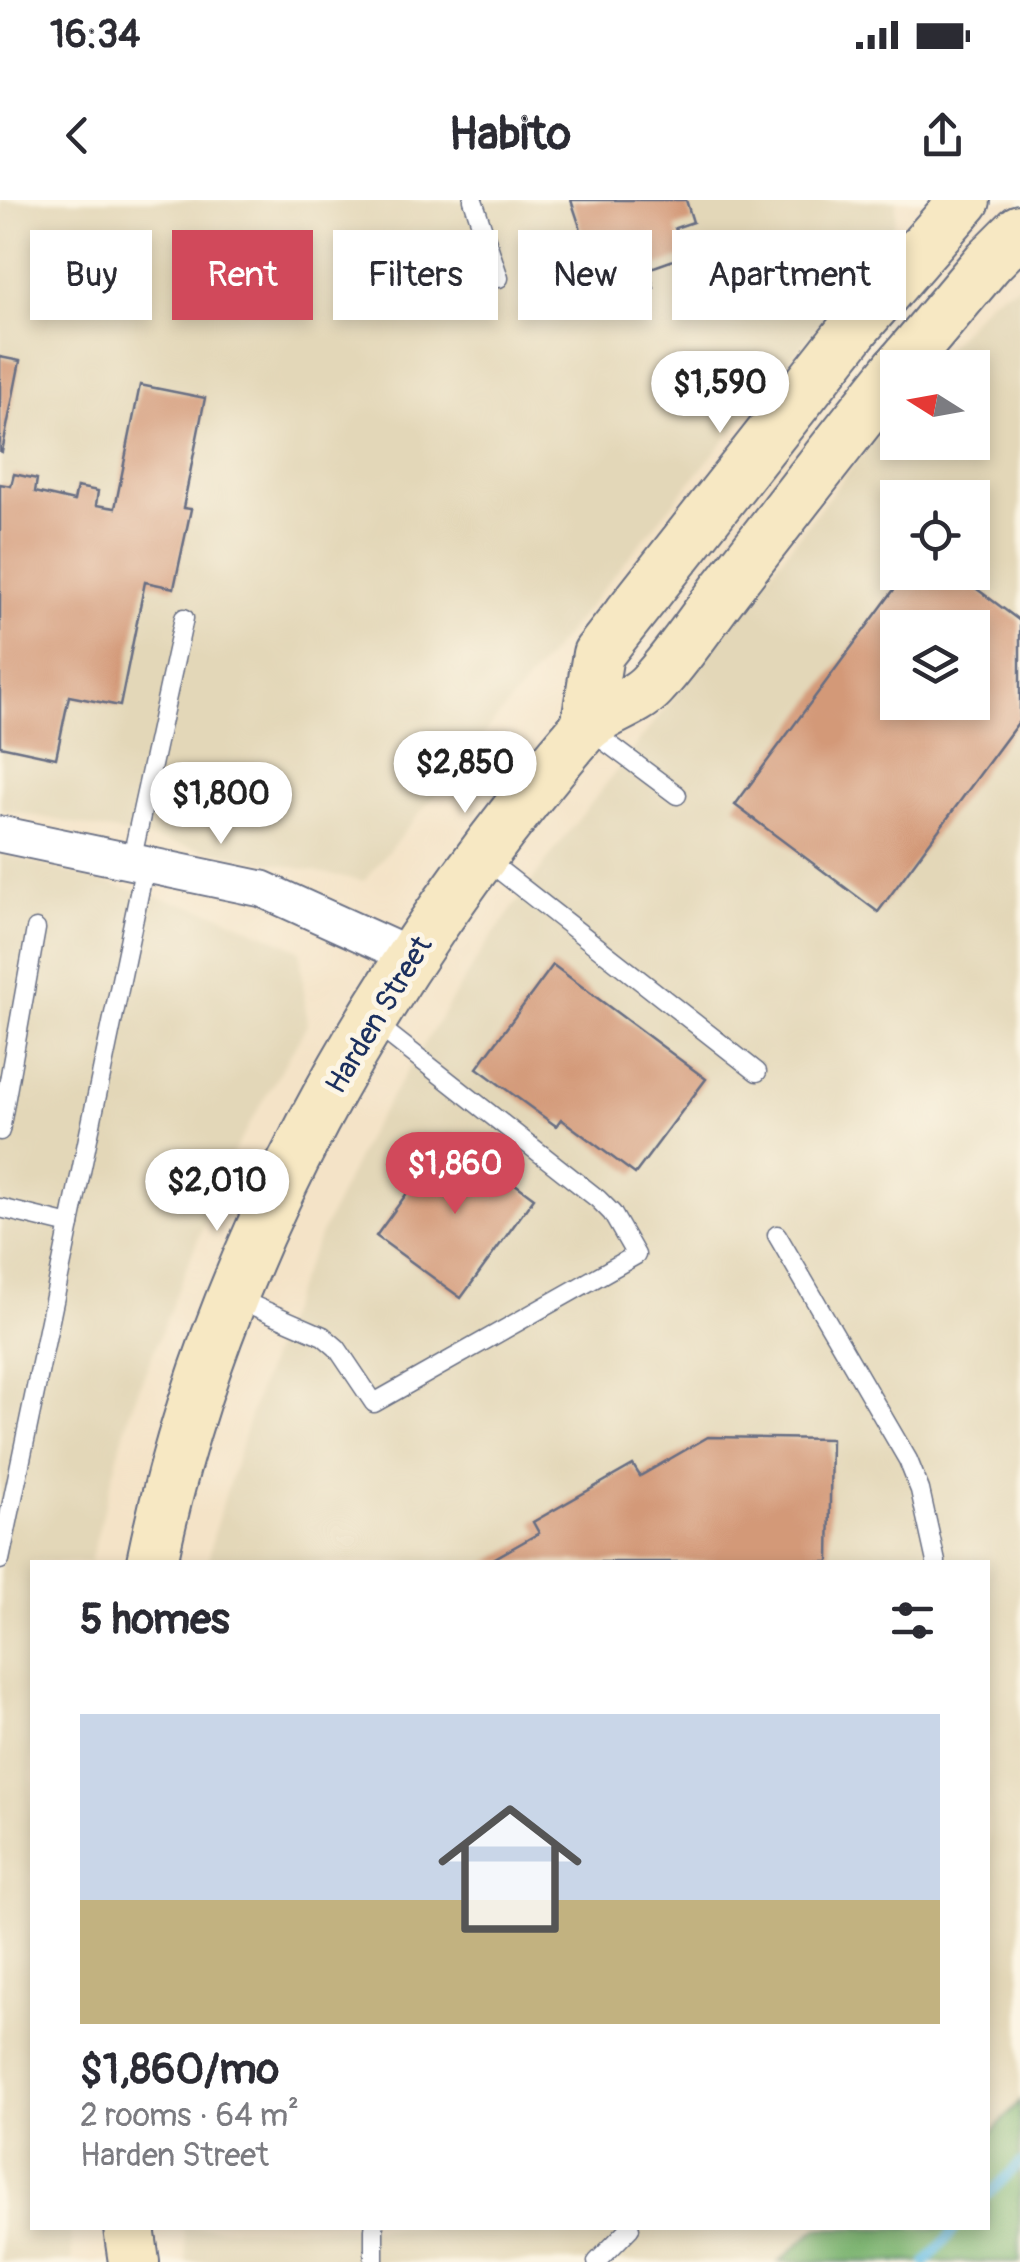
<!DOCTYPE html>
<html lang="en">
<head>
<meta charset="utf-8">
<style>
  :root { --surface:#fff; --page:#f7f7f7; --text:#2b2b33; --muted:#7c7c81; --line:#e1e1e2; --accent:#d1495b }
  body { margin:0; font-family:Pangolin,sans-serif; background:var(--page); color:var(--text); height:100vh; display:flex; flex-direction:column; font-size:38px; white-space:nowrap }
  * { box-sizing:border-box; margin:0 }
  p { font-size:32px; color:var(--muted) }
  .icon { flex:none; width:55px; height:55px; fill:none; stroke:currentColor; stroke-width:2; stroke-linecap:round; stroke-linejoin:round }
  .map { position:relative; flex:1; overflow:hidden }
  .panel { position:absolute; left:30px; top:1360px; width:960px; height:670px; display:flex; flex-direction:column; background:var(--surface); border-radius:0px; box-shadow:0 5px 15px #0003 }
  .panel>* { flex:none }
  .top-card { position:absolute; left:30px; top:30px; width:960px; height:90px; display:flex; gap:20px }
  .needle { width:65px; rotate:281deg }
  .fabs { position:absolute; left:880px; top:150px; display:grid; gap:20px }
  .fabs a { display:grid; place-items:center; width:110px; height:110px; border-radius:0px; background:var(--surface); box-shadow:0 5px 15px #0003; font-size:50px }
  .price { position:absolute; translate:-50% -85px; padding:0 22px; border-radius:35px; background:#fff; color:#222; font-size:32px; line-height:65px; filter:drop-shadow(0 2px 5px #0008) }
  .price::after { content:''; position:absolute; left:50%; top:60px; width:30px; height:22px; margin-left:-15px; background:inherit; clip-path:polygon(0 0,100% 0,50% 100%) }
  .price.current { background:var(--accent); color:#fff }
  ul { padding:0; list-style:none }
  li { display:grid; align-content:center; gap:20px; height:530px; padding:0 50px }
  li+li { border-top:2px solid var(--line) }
  li span { display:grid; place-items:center; height:310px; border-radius:0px; color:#555 }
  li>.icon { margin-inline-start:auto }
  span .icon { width:180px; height:180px; fill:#fffc; stroke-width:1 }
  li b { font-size:42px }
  h2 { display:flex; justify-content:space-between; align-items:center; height:120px; padding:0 50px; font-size:42px }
  .pill { padding:0 35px; border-radius:0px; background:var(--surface); box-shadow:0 5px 15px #0003; font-size:35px; line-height:90px }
  .pill.current { background:var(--accent); color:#fff }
  .status { display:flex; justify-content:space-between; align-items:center; height:70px; padding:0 50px; background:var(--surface); direction:ltr }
  .status svg { height:28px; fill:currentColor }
  header { display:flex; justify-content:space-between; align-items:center; height:130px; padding:0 50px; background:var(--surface); font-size:45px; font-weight:800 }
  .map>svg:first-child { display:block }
</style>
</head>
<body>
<div class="status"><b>16:34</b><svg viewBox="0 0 49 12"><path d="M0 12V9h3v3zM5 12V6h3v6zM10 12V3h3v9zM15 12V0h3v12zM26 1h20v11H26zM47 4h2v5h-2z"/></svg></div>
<header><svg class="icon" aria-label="back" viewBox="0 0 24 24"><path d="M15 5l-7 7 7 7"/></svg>Habito<svg class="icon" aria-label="share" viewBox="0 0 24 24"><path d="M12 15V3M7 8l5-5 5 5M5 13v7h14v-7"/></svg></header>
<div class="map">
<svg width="1020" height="2062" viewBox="0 0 1020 2062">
  <rect width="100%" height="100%" fill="#fcf5e5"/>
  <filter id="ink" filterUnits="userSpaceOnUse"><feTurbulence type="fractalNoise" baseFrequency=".01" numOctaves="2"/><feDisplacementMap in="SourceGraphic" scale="20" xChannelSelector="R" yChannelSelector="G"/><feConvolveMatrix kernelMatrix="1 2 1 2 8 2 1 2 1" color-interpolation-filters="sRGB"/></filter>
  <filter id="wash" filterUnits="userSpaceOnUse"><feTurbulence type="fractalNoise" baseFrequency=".0048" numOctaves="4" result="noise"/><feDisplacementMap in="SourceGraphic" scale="40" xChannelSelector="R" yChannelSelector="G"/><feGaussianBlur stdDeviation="2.25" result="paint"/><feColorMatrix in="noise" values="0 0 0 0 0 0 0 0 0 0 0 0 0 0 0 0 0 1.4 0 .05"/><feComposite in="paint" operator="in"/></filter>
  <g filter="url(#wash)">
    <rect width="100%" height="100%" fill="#f4e3c7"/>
    <g fill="#e3d7b8" fill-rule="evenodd">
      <path d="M0,0h896v14l-5,23 -527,644 -364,-72z"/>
      <path d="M1020,84v1817l-32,36v-575h-780l7,-34 43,-137 41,-110 69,-147 118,-189 68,-94 343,-442 1,33h74v-74l-42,-1 60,-68zM898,298h74v74h-74zM898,428h74v74h-74z"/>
      <path d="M0,653l219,61 81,36 7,75 -77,133 -100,253 -40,151h-58v666h38l2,34h-72z"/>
      <path d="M183,2028h634l-38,34h-592z"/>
    </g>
    <path fill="#7eb572" stroke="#4c7268" stroke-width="2.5" d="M1020,1901v161h-241l38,-34h171v-91z"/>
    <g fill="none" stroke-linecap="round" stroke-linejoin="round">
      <g stroke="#68bee5" stroke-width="10">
        <path d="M988,1995l32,-32"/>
        <path d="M926,2062l30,-34"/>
      </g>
    </g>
    <g id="blocks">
      <g fill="#d39978" fill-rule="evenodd">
        <path d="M571,0h115l7,22 -18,6 10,28 -37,13 6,19 -20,7 -6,-20 -29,9z"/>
        <path d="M0,157l20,4 -18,91 -2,-1z"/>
        <path d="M140,185l65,13 -22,110 8,1 -17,79 -29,-6 -25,124 -51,-10 -13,62 -56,-12v-262l11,2 3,-12 23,5 -2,13 39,9 3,-14 21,4 -2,14 19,3z"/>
        <path d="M907,372h47l66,49v99l-142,192 -143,-107zM898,428h74v74h-74z"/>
        <path d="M553,765l153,114 -71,95 -74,-55 -5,7 -79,-58z"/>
        <path d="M449,935l85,63 -73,100 -85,-62z"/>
        <path d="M708,1237l123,2 -2,123h-341l51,-29 -6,-11 100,-57 7,11z"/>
      </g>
    </g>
  </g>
  <g filter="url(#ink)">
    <use href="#blocks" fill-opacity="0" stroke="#676e83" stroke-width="2.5"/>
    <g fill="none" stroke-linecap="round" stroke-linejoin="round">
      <g stroke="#676e83" stroke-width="21">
        <g id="lane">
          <path d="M473,0l26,78"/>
          <path d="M590,530l87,65"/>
          <path d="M484,658l273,214"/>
          <path d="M131,662l53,-244"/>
          <path d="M0,931l36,-202"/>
          <path d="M0,1008l70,17"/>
          <path d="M777,1035l131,225 12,30 16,72"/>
          <path d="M238,1099l85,37 14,12 37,55 262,-148 -24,-42 -14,-14 -226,-178"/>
          <path d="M0,1360l145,-695"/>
          <path d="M374,2062v-34"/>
          <path d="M597,2062l33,-34"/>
        </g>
      </g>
      <g stroke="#676e83" stroke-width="39">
        <path id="street" d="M0,634l262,55 148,67"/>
      </g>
      <g stroke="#676e83" stroke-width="54">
        <g id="secondary">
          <path d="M899,168l90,-107 31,-31"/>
          <path d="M586,527l12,-73 257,-327 110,-127"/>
          <path d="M152,1362c63,-307 227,-595 430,-831 18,-20 51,-26 69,-45 29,-31 53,-69 79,-102 56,-72 111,-144 168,-215"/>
          <path d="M129,2028l5,34"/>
        </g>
      </g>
      <use href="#lane" stroke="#fff" stroke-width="18"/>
      <use href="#street" stroke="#fff" stroke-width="35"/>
      <use href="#secondary" stroke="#f7e8c3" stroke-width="50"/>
    </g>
  </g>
  <g text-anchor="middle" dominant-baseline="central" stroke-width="10" stroke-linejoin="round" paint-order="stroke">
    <g font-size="30" fill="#1b2f5e" stroke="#fcf5e5">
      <text transform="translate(379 815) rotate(-59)">Harden Street</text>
    </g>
  </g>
</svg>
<div class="fabs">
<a><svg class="needle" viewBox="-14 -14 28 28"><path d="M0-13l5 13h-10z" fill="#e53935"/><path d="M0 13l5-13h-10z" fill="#7c7c81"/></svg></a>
<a><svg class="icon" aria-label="locate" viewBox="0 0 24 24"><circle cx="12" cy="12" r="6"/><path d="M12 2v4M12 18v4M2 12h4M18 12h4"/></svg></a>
<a><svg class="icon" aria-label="layers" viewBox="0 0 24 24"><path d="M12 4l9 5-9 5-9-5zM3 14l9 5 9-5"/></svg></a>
</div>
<b class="price" style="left:720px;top:236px">$1,590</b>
<b class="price" style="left:465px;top:616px">$2,850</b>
<b class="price" style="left:221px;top:647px">$1,800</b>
<b class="price current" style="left:455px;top:1017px">$1,860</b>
<b class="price" style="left:217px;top:1034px">$2,010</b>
<div class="top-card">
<a class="pill">Buy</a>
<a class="pill current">Rent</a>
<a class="pill">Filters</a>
<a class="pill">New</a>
<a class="pill">Apartment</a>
</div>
<section class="panel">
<h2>5 homes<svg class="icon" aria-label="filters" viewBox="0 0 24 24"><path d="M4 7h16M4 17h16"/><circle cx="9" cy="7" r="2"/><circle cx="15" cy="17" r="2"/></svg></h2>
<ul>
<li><span style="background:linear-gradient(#c9d6e8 60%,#c2b280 0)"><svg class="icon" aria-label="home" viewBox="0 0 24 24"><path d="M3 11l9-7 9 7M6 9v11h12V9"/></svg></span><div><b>$1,860/mo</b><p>2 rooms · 64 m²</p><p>Harden Street</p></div></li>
</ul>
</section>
</div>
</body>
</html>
